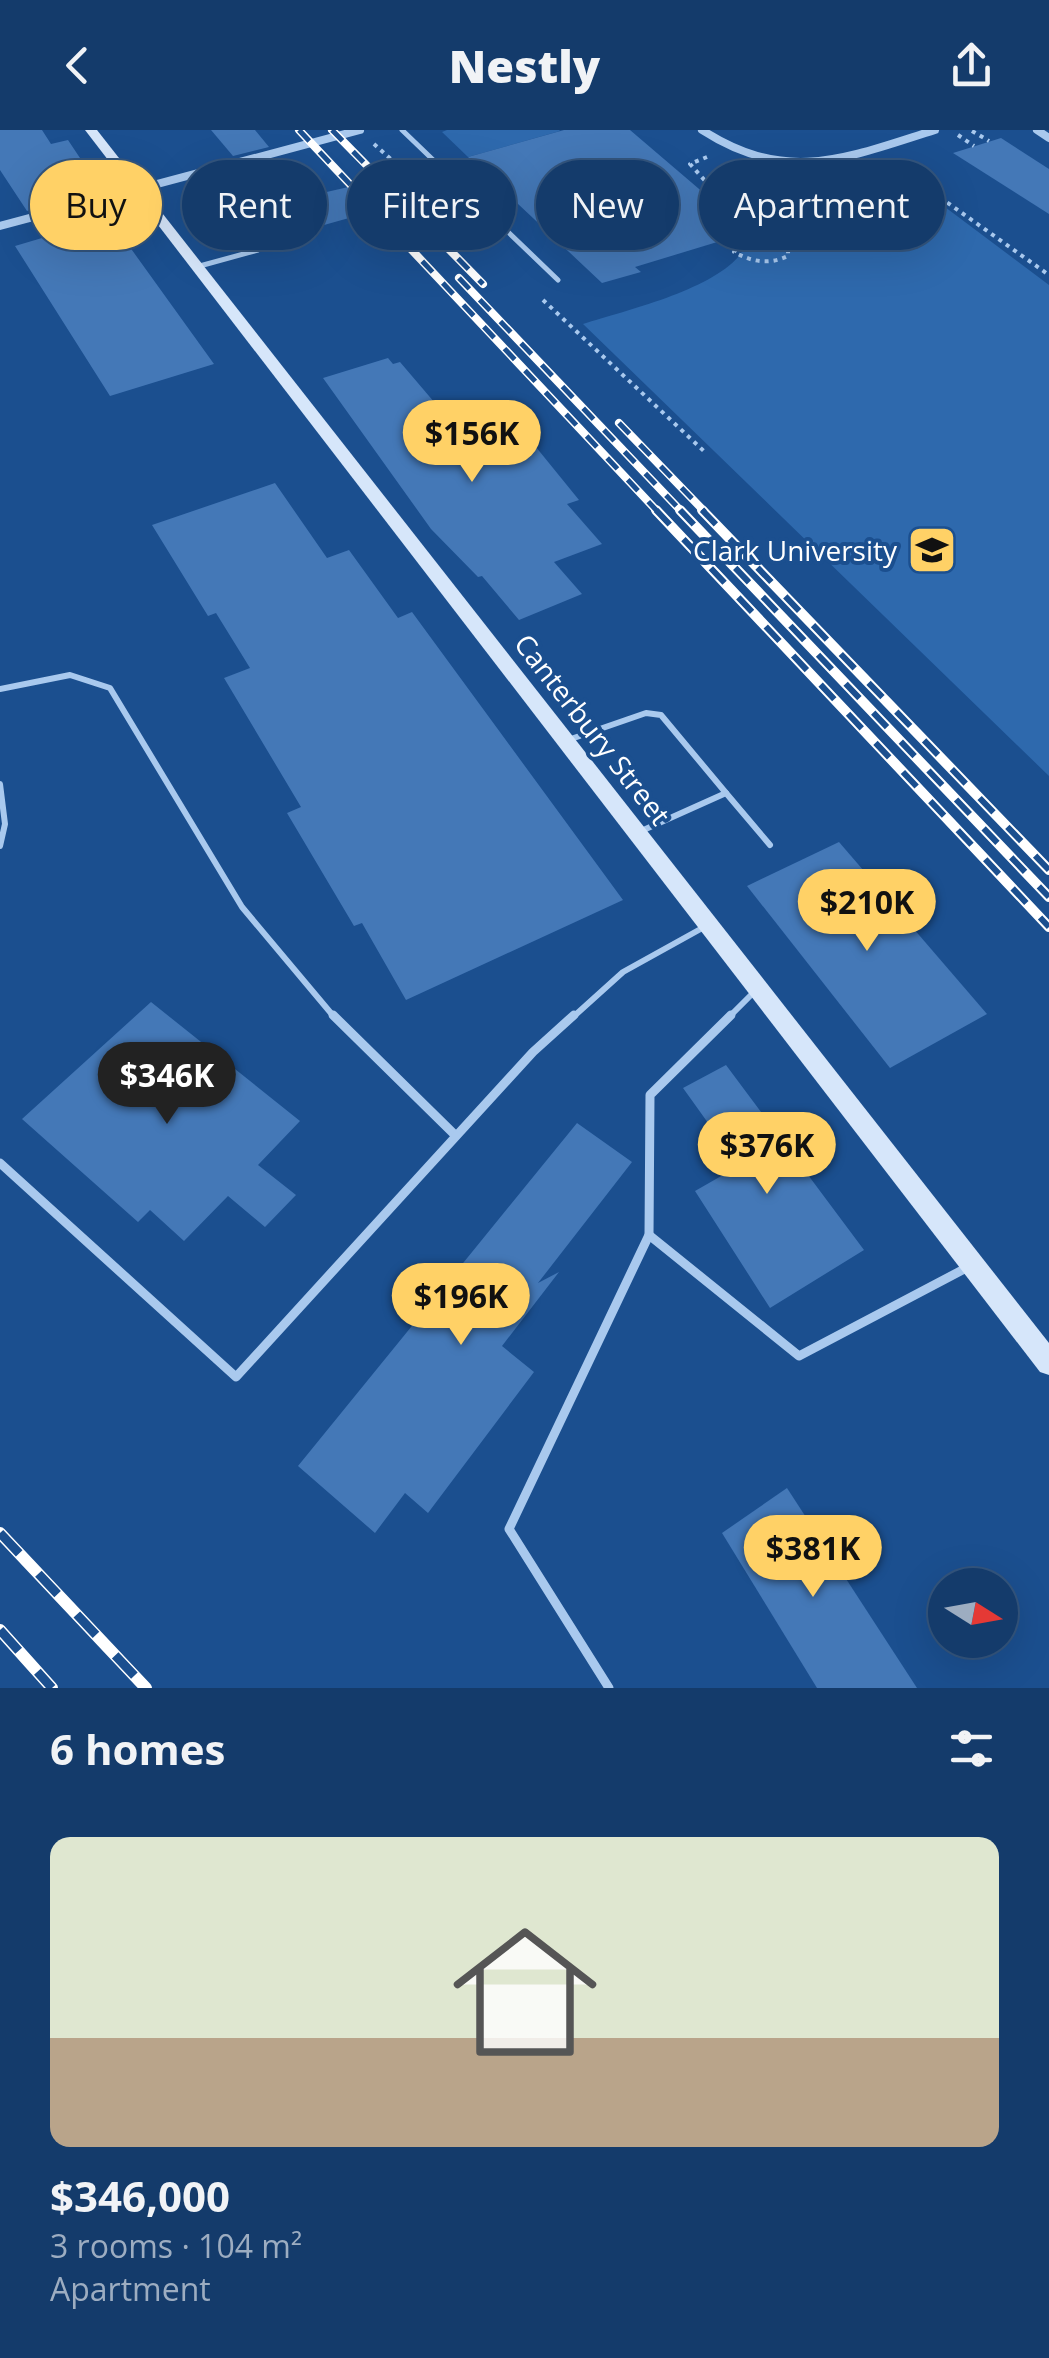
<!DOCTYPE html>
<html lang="en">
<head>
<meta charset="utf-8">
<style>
  :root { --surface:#143b6b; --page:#1d4271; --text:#f1f3f6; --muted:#9dadc1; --line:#33557e; --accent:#ffd166 }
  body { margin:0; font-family:"Open Sans",sans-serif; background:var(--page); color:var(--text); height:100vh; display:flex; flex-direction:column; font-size:38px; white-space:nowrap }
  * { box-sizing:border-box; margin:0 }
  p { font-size:32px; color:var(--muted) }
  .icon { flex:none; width:55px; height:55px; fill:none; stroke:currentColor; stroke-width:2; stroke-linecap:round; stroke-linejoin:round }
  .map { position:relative; height:1558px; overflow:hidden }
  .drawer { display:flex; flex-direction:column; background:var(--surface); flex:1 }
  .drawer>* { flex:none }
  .guide { position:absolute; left:30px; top:30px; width:990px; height:90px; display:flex; gap:20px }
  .needle { width:65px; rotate:101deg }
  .tools { position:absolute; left:928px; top:1438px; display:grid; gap:20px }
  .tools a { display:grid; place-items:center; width:90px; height:90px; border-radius:50%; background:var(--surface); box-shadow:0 10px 40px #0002,0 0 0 2px var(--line); font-size:50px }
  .price { position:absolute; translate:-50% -85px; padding:0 22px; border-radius:35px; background:var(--accent); color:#111; font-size:32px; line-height:65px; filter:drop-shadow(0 2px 5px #0008) }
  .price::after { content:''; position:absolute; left:50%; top:60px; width:30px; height:22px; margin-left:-15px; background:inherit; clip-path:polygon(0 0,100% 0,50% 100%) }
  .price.on { background:#222; color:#fff }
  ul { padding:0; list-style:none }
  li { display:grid; align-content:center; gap:20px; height:530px; padding:0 50px }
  li span { display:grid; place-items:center; height:310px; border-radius:20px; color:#555 }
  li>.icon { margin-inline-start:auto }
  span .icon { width:180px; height:180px; fill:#fffc; stroke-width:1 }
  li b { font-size:42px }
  h2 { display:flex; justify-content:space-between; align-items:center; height:120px; padding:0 50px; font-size:42px }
  .tag { padding:0 35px; border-radius:45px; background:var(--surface); box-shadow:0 10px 40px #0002,0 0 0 2px var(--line); font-size:35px; line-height:90px }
  .tag.on { background:var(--accent); color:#111 }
  header { display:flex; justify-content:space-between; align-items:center; height:130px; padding:0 50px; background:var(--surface); font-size:45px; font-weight:800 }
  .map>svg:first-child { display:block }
</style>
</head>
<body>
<header><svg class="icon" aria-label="back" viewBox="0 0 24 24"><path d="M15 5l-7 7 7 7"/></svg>Nestly<svg class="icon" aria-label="share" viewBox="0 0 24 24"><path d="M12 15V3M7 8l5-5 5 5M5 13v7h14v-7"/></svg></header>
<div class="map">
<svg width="1049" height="1558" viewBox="0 0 1049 1558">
  <rect width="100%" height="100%" fill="#1b4f8f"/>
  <g fill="#2e69ad">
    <path d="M447,0h112l1,1 -92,26 -26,-25z"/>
    <path d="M885,32l164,123v491l-466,-452c44,-14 126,-33 156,-68 14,-18 18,-44 26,-65z"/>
  </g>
  <g fill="#4478b7">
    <path d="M0,0h42l9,14 17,-4 30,45 -10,3 4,6 -65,17 -27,-41z"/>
    <path d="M211,0h44l14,17 -36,9z"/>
    <path d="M564,0h66l89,76 18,30 -102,31 6,5 -39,11 -134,-126z"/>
    <path d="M1001,8l48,31v45l-96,-61z"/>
    <path d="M279,29l30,37 57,-13 8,28 -107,30 -20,-26 30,-8 -33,-38z"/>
    <path d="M101,77l113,157 -104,32 -95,-150 27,-8 -6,-14z"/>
    <path d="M388,228l5,6 7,-2 52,61 49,-16 26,29 52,64 -12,4 35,40 -48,18 28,32 -63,26 -37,-44 -4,1 -47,-48 -108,-151z"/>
    <path d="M275,353l52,75 22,-8 49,68 14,-6 211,288 -217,100 -44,-77 -8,3 -67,-113 14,-6 -77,-129 26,-10 -34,-55 -8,3 -56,-91z"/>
    <path d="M839,712l148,172 -97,54 -143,-182z"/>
    <path d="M151,872l149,119 -42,44 38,30 -31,32 -37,-31 -44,45 -34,-31 -12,12 -116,-103z"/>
    <path d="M726,935l138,185 -94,58 -75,-117 35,-20 -8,-10 9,-6 -48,-67z"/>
    <path d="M577,993l55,39 -94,121 21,-11 -57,74 32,26 -106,141 -23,-20 -30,40 -77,-67z"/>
    <path d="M787,1358l130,200h-100l-95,-155z"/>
  </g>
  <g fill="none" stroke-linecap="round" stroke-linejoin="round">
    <g stroke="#a9c9ee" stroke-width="4" stroke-dasharray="4 5" stroke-linecap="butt">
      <path d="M972,1l17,10"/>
      <path d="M958,5l16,11"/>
      <path d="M374,14l69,62"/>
      <path d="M707,27l-17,7 53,59v17l-9,12c18,10 35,13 54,4l1,-74"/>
      <path d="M896,36l153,109"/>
      <path d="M543,170l164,154"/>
    </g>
    <g stroke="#a9c9ee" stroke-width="5">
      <path d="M402,0l156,150"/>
      <path d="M196,137l62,-17"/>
    </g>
    <g stroke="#a9c9ee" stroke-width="6">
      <path d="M0,559l70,-14 40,13 132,219 93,111"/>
      <path d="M568,610l78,-27 15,2 65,78"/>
      <path d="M0,654l5,40 -5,22"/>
      <path d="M639,702l87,-39 44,52"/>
      <path d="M572,888l51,-46 83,-46"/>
      <path d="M728,888l28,-28"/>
    </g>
    <g stroke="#a9c9ee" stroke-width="9">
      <path d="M333,885l122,120"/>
      <path d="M0,1033l236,214 297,-325 41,-37"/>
      <path d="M649,1105l150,121 171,-90"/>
      <path d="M609,1558l-100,-159 140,-294 1,-140 81,-80"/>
    </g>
    <g stroke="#a9c9ee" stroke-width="8">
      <path d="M702,0c85,55 144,28 233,0"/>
      <path d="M1037,0l12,8"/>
      <path d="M0,96l360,-96"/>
    </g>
    <path fill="#d6e6fa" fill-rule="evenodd" d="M85,0h12l952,1213v32l-9,-3z"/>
    <g stroke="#fff" stroke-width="8">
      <g id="rail-far2">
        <path d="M299,0l359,382"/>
        <path d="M332,0l151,154"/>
        <path d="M459,148l223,234"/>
        <path d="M619,293l86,89"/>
      </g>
    </g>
    <g stroke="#fff" stroke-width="10">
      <g id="rail-far1">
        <path d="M656,380l393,417"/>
        <path d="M680,380l369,387"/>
        <path d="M702,380l347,360"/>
      </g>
    </g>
    <g stroke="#fff" stroke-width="12">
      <g id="rail">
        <path d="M0,1403l146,155"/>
        <path d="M0,1500l52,58"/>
      </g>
    </g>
    <use href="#rail-far2" stroke="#1b4f8f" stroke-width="5" stroke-dasharray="15" stroke-linecap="butt"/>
    <use href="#rail-far1" stroke="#1b4f8f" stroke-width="6" stroke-dasharray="20" stroke-linecap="butt"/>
    <use href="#rail" stroke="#1b4f8f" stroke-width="9" stroke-dasharray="28" stroke-linecap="butt"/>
  </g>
  <defs>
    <g id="university-square" transform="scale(2.5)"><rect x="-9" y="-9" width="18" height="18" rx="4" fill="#ffd166" stroke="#1b4f8f"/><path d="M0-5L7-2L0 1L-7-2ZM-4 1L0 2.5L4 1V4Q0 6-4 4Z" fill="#111"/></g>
  </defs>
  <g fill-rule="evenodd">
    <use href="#university-square" x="932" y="420"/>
  </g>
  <g text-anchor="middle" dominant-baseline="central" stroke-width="8" stroke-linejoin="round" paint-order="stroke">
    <g font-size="28" fill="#fff" stroke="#1b4f8f" text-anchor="end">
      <text x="897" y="420">Clark University</text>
    </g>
    <g font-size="28" fill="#fff" stroke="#1b4f8f">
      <text transform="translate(593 599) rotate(52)">Canterbury Street</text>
    </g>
  </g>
</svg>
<div class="tools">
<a><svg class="needle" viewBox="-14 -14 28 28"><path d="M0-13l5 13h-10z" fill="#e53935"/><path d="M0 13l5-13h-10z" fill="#9dadc1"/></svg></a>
</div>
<b class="price" style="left:472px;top:355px">$156K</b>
<b class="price" style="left:867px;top:824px">$210K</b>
<b class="price on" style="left:167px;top:997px">$346K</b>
<b class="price" style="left:767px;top:1067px">$376K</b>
<b class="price" style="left:461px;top:1218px">$196K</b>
<b class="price" style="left:813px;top:1470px">$381K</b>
<div class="guide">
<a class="tag on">Buy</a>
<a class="tag">Rent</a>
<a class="tag">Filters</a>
<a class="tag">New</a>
<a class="tag">Apartment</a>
</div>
</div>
<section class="drawer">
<h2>6 homes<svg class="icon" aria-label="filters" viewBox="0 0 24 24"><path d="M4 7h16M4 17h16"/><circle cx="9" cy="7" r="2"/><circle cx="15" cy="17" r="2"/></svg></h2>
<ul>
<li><span style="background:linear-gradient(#dfe7d0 65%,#b9a48a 0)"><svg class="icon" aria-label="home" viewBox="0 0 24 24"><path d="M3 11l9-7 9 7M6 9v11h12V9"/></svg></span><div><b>$346,000</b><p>3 rooms · 104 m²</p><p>Apartment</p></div></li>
</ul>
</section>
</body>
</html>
